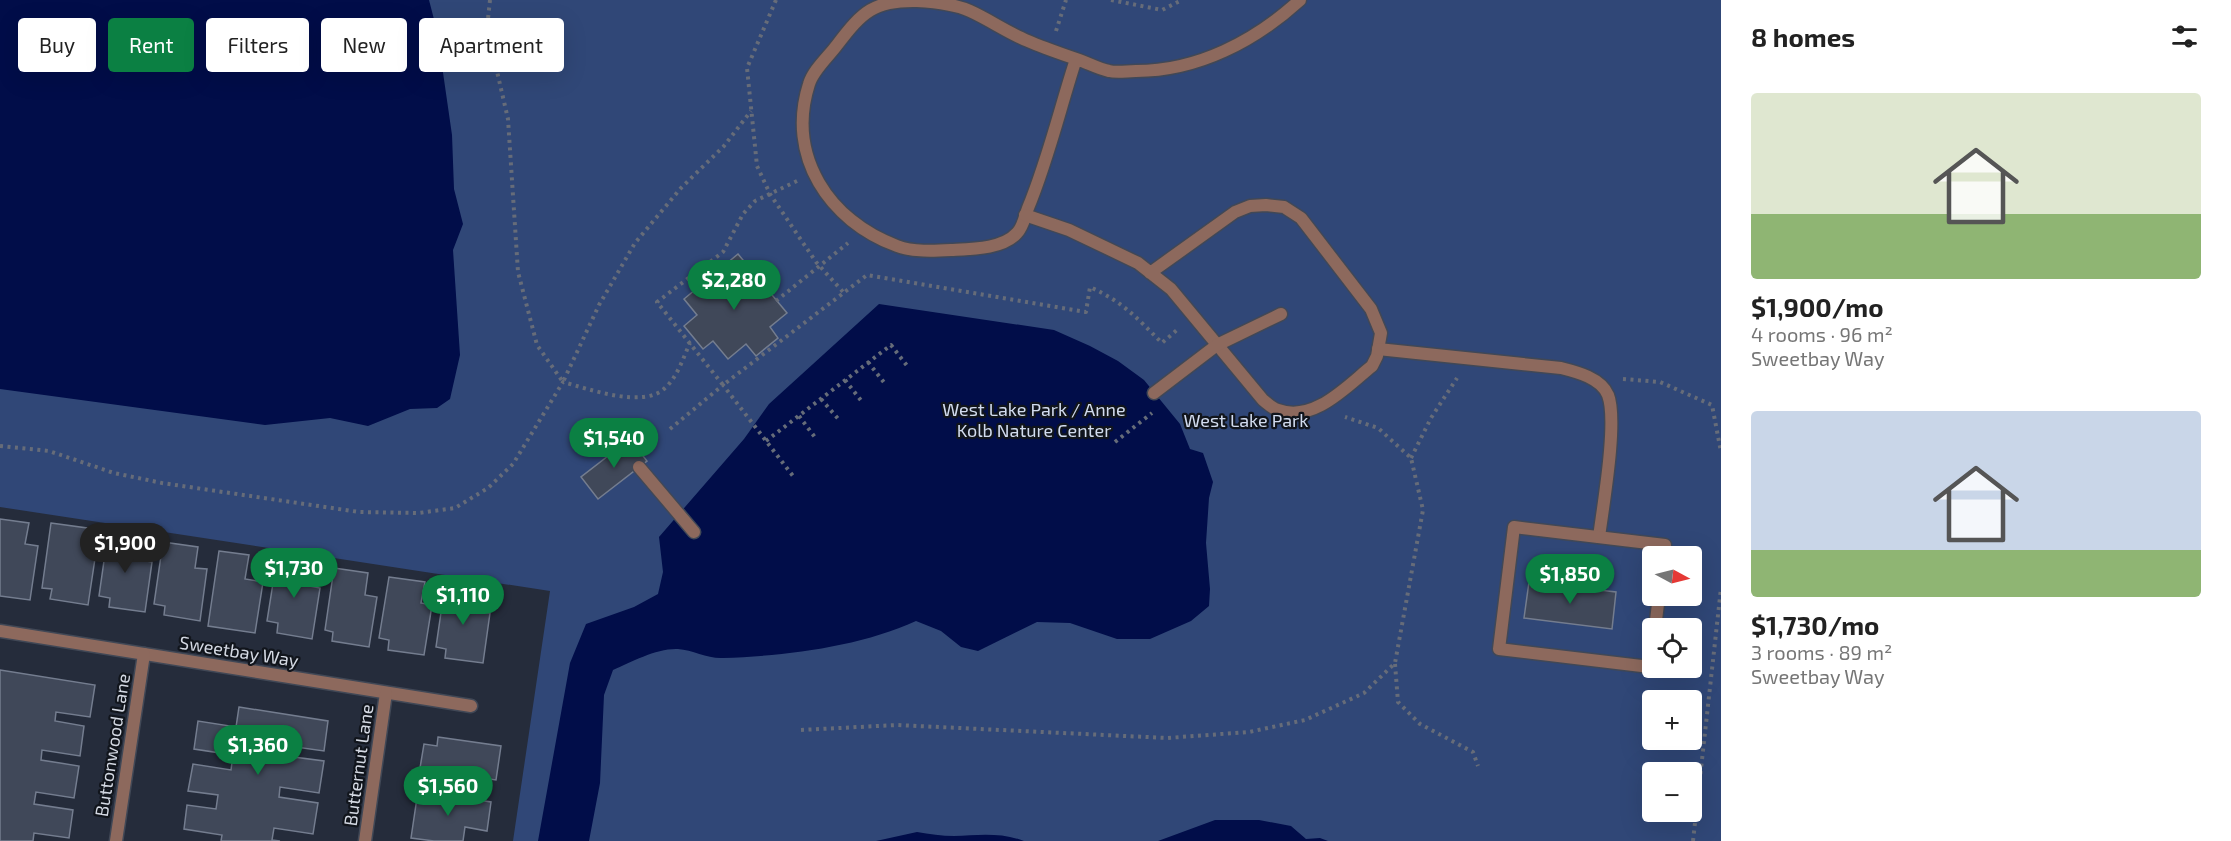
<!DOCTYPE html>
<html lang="en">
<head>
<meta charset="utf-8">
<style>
  :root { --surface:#fff; --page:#f2f2f2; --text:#222; --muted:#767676; --accent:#0b8043 }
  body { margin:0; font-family:"Exo 2",sans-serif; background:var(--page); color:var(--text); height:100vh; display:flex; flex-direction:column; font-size:22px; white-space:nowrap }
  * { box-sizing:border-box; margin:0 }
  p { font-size:20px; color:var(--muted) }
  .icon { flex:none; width:33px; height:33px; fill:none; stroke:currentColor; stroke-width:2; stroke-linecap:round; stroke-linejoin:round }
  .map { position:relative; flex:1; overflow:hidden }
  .details { display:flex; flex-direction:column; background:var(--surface); width:510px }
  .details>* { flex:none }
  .guide { position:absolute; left:18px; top:18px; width:570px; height:54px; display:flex; gap:12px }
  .needle { width:39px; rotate:97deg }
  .controls { position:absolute; left:1642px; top:546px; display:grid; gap:12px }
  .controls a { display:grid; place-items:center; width:60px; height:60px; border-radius:6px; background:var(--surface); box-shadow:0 6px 24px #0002; font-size:30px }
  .price { position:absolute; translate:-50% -51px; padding:0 14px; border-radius:21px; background:var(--accent); color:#fff; font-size:20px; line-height:39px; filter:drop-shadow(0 2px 3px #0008) }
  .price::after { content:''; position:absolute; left:50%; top:36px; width:18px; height:14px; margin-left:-9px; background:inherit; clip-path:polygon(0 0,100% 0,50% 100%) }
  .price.on { background:#222; color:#fff }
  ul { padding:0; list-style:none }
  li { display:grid; align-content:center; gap:12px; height:318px; padding:0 30px }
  li span { display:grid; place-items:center; height:186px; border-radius:6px; color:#555 }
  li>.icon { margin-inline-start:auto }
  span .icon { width:108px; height:108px; fill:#fffc; stroke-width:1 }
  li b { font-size:26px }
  h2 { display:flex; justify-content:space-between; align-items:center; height:72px; padding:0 30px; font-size:26px }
  .tag { padding:0 21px; border-radius:6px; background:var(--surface); box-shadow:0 6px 24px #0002; font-size:21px; line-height:54px }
  .tag.on { background:var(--accent); color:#fff }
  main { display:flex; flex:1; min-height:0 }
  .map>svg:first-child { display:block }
</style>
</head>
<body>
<main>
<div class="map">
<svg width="1721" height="841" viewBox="0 0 1721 841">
  <rect width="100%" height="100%" fill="#252c3b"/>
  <path fill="#304777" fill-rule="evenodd" d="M0,0h1721v841h-1208l37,-250 -550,-84zM1653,556h39v40h-39zM1653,628h39v40h-39zM1653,700h39v40h-39zM1653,772h39v40h-39z"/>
  <g fill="#010d49">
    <path d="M0,0h429l8,31 15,104 2,54 9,35 -10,26 7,105 -10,44 -13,9 -27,1 -42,17 -38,-8 -65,7 -265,-36z"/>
    <path d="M879,304l175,26 36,16 28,15 26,19 36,44 10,25 13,4 10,29 -4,16 -3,45 4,46 -1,17 -18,15 -41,18h-33l-47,-16 -33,-1 -59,29 -17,-4 -20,-16 -25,-10c-57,26 -131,35 -193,37 -15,1 -30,-8 -45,-9 -21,-1 -47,13 -65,21l-9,25 -4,88 -11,58h-51l32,-178 16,-39 48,-17 24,-13 5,-22 -4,-35 85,-98 25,-35z"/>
    <path d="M1215,820h44l32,6 15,13 14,-1 8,3h-170z"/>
    <path d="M917,832c12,2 25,4 37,4 24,-1 47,-4 70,5h-148z"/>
  </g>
  <g fill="#404859" stroke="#747d8f" stroke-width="1.5">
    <path d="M738,254l49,59 -17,14 8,11 -22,18 -10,-12 -18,15 -15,-18 -10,8 -19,-23 13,-11 -13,-16z"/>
    <path d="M630,439l17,22 -49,38 -17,-22z"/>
    <path d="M0,519l29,4 -4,21 13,2 -8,54 -30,-4z"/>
    <path d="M51,523l36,5 -4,22 13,2 -8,53 -38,-6 2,-10 -10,-1z"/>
    <path d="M108,533l35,6 -3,21 12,2 -7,50 -36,-5 1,-9 -11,-2z"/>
    <path d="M163,542l35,5 -3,21 12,1 -7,52 -36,-6 1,-9 -11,-2z"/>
    <path d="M219,551l30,4 -4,24 18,3 -8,51 -47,-7z"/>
    <path d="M277,558l35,6 -3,22 11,2 -8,51 -35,-6 1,-10 -11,-2z"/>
    <path d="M334,568l34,5 -3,22 12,2 -8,50 -37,-6 1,-9 -8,-2z"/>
    <path d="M389,577l36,5 -4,21 11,2 -8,50 -36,-5 1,-10 -10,-2z"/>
    <path d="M1529,582l87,10 -4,37 -88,-11z"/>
    <path d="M445,585l35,6 -3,21 13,1 -7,50 -38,-5 1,-9 -10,-2z"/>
    <path d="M0,670l95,15 -5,32 -34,-5 -1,9 29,5 -4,30 -38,-6 -1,10 38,6 -5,32 -38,-6 -2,12 39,6 -4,28 -35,-5 -1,8h-33z"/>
    <path d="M239,707l89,14 -4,30 -28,-4 -2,10 30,4 -5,32 -39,-6 -1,10 39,6 -5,31 -39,-6 -2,12 8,1h-59l1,-6 -38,-6 3,-24 29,4 2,-14 -30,-4 5,-27 38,6 2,-15 -39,-6 4,-28 38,6z"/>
    <path d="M438,737l63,9 -5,34 -21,-3 -2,11 -55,-8 6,-36 13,2z"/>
    <path d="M418,791l73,11 -4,29 -22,-4 -2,14h-29l-23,-3z"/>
  </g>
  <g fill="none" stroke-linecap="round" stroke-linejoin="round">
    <g stroke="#414856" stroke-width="15">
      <g id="lane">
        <path d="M1076,59c-16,49 -28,101 -48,149 -3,8 -5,19 -11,25 -14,16 -46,16 -66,17 -17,1 -38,2 -54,-4 -68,-25 -111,-90 -88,-162 4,-14 20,-28 28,-39 25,-33 37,-45 80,-44 17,1 38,3 53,10 20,9 38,22 58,30 16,7 34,13 51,19 9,3 20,9 30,11 8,2 18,0 27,0 62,0 119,-30 164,-71"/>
        <path d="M1025,215l44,15 69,33 33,26 92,111c4,3 10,9 15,10 36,13 69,-24 94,-44l5,-10 4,-23 -10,-24 -70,-91 -17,-11 -18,-2 -16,1 -15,6 -85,61"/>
        <path d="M1378,349l183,19c16,4 40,10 47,27 10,26 -5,111 -9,142"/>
        <path d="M1154,393l63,-48 64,-31"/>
        <path d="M639,467l55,65"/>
        <path d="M1655,628l4,-32"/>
        <path d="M1653,642l-3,25 -151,-18 15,-122 151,18 -2,11"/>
      </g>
    </g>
    <g stroke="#414856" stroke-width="15">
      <g id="street">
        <path d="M0,631l471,75"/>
        <path d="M116,841l28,-187"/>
        <path d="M365,841l21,-148"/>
      </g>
    </g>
    <g stroke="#666c79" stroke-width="4" stroke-dasharray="3 4.5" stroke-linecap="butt">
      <path d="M490,0l-3,28 21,91 10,153 19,73 26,37 36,-77 36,-62 46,-55 43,-42 27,-35"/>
      <path d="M776,0l-29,68 10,98 13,28 46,68 28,31"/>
      <path d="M1111,0l51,10 20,-10"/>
      <path d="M1056,31l10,-31"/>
      <path d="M797,181l-42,20 -12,13 -20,38 -66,50 66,83 144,-110 219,37 4,-25c33,15 47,31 72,56l16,-14"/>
      <path d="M776,301l72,-58"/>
      <path d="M868,362l18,23"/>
      <path d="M1623,379l37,3 52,23 9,47"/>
      <path d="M845,380l18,23"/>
      <path d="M821,399l19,22"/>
      <path d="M799,416l18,24"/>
      <path d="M670,429l53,-44 70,91"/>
      <path d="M766,441l125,-96 17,22"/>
      <path d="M1115,442l37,-29"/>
      <path d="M0,446l49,5 65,22 48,10 197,29 60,1 36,-5 33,-20 25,-24 50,-82c26,7 80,27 102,6 13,-12 18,-30 25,-45"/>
      <path d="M1411,458l20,-40 26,-40"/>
      <path d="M1395,664l3,38 22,22 53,28 5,14"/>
      <path d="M801,730l96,-5 270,13 82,-6 56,-12 59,-27 31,-30 28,-153 -12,-52 -33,-30 -33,-11"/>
      <path d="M1693,841l28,-253"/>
    </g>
    <use href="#lane" stroke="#8d695d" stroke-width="12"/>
    <use href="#street" stroke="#8d695d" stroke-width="12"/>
  </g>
  <g text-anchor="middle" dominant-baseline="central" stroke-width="4.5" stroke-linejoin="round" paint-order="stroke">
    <g font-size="18" fill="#d2dcef" stroke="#11151c">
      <text x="1034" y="409">West Lake Park / Anne<tspan x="1034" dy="21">Kolb Nature Center</tspan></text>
      <text x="1246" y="420">West Lake Park</text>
    </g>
    <g font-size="18" fill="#d4d9e3" stroke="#11151c">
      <text transform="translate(239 651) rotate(9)">Sweetbay Way</text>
      <text transform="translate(112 745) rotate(-81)">Buttonwood Lane</text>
      <text transform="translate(358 765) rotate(-82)">Butternut Lane</text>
    </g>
  </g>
</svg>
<div class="controls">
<a><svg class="needle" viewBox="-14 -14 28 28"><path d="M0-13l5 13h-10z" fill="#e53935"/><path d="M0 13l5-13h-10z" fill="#767676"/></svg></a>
<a><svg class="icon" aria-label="locate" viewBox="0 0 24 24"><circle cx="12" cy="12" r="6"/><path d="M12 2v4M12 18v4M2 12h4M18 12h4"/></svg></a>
<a>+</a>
<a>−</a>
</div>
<b class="price" style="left:734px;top:311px">$2,280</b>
<b class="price" style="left:614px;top:469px">$1,540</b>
<b class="price on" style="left:125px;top:574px">$1,900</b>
<b class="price" style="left:294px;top:599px">$1,730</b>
<b class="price" style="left:1570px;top:605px">$1,850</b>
<b class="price" style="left:463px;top:626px">$1,110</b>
<b class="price" style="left:258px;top:776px">$1,360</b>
<b class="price" style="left:448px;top:817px">$1,560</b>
<div class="guide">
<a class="tag">Buy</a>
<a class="tag on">Rent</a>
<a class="tag">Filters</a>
<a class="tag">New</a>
<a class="tag">Apartment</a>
</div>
</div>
<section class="details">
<h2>8 homes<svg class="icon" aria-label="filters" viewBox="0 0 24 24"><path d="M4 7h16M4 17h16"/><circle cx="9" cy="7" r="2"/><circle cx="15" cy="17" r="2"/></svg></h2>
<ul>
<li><span style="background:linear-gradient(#dfe7d0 65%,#8fb573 0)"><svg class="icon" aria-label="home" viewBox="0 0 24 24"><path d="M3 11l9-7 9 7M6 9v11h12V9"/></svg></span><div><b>$1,900/mo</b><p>4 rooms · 96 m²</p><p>Sweetbay Way</p></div></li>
<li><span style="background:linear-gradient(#c9d6e8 75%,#8fb573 0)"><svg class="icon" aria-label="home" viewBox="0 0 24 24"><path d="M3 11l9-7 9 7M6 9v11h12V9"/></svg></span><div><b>$1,730/mo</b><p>3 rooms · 89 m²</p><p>Sweetbay Way</p></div></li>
</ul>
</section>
</main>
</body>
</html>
